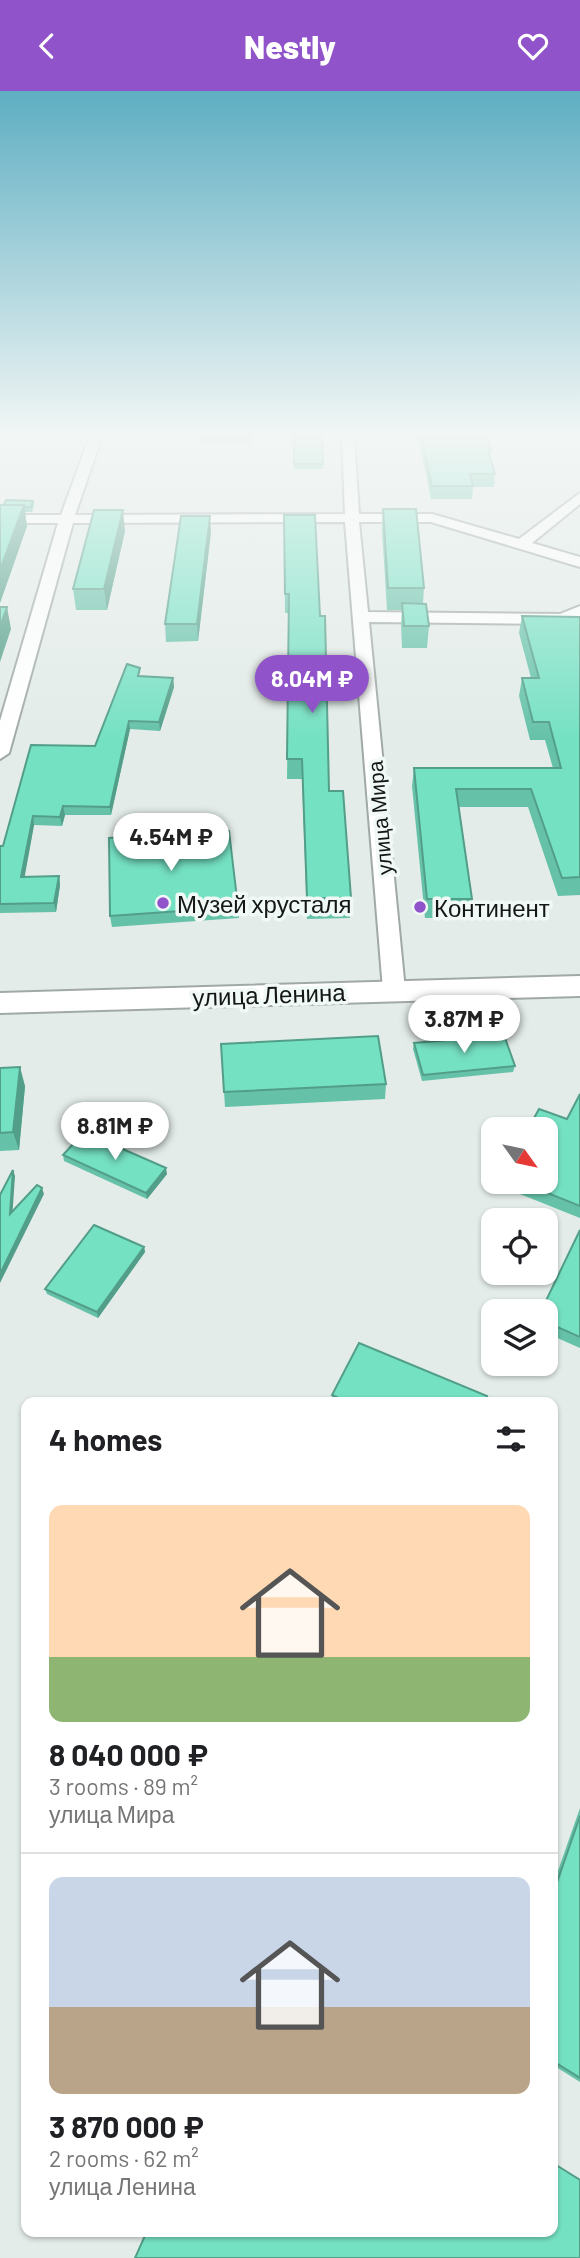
<!DOCTYPE html>
<html lang="en">
<head>
<meta charset="utf-8">
<style>
  :root { --surface:#fff; --page:#f6f6f6; --text:#202124; --muted:#757577; --line:#e0e0e0; --accent:#9053c9 }
  body { margin:0; font-family:Barlow,sans-serif; background:var(--page); color:var(--text); height:100vh; display:flex; flex-direction:column; font-size:26px; white-space:nowrap }
  * { box-sizing:border-box; margin:0 }
  p { font-size:23px; color:var(--muted) }
  .icon { flex:none; width:38px; height:38px; fill:none; stroke:currentColor; stroke-width:2; stroke-linecap:round; stroke-linejoin:round }
  .map { position:relative; flex:1; overflow:hidden }
  .side { position:absolute; left:21px; top:1306px; width:537px; height:840px; display:flex; flex-direction:column; background:var(--surface); border-radius:14px; box-shadow:0 2px 5px #0004 }
  .side>* { flex:none }
  .needle { width:46px; rotate:123deg }
  .buttons { position:absolute; left:481px; top:1026px; display:grid; gap:14px }
  .buttons a { display:grid; place-items:center; width:77px; height:77px; border-radius:14px; background:var(--surface); box-shadow:0 2px 5px #0004; font-size:35px }
  .price { position:absolute; translate:-50% -60px; padding:0 16px; border-radius:24px; background:#fff; color:#222; font-size:23px; line-height:46px; filter:drop-shadow(0 2px 4px #0008) }
  .price::after { content:''; position:absolute; left:50%; top:42px; width:21px; height:16px; margin-left:-10px; background:inherit; clip-path:polygon(0 0,100% 0,50% 100%) }
  .price.active { background:var(--accent); color:#fff }
  ul { padding:0; list-style:none }
  li { display:grid; align-content:center; gap:14px; height:371px; padding:0 28px }
  li+li { border-top:2px solid var(--line) }
  li span { display:grid; place-items:center; height:217px; border-radius:14px; color:#555 }
  li>.icon { margin-inline-start:auto }
  span .icon { width:126px; height:126px; fill:#fffc; stroke-width:1 }
  li b { font-size:30px }
  h2 { display:flex; justify-content:space-between; align-items:center; height:84px; padding:0 28px; font-size:30px }
  header { display:flex; justify-content:space-between; align-items:center; height:91px; padding:0 28px; background:var(--accent); color:#fff; font-size:32px; font-weight:800 }
  .map>svg:first-child { display:block }
</style>
</head>
<body>
<header><svg class="icon" aria-label="back" viewBox="0 0 24 24"><path d="M15 5l-7 7 7 7"/></svg>Nestly<svg class="icon" aria-label="heart" viewBox="0 0 24 24"><path d="M12 20l-8-8c-3-5 5-10 8-4 3-6 11-1 8 4z"/></svg></header>
<div class="map">
<svg width="580" height="2167" viewBox="0 0 580 2167">
  <rect width="100%" height="100%" fill="#e3ece8"/>
  <g fill="none" stroke-linecap="round" stroke-linejoin="round">
    <g stroke="#a0a9a6" stroke-width="4">
      <path id="minor" d="M90,345h12l-27,79 270,-1 -3,-78h12l5,78h73l87,25 61,-46v11l-48,39 48,14v10l-149,-45h-72l9,90 192,2 20,-8v11l-18,7 -193,-2 36,368 -3,5 -8,3 -8,-3 -3,-5 -38,-468 -272,1 -64,230 -9,6v-38l58,-198h-58v-8h61z"/>
    </g>
    <g stroke="#a0a9a6" stroke-width="4">
      <path id="major" d="M580,885v20l-580,17v-20z"/>
    </g>
    <use href="#minor" fill="#fff" fill-rule="evenodd"/>
    <use href="#major" fill="#fff" fill-rule="evenodd"/>
  </g>
  <g fill="#65c2a8">
    <path d="M252,345l-1,8 -51,-2v-5z"/>
    <path d="M293,345h29l1,33h-29z"/>
    <path d="M418,345h68l5,14 -1,7 5,17 -1,13h-21l-1,12h-41z"/>
    <path d="M33,410l1,5 -2,6h-7l2,14 -27,77v-98z"/>
    <path d="M383,418l41,79 -1,15 6,23 -2,22h-25l-1,-23 1,-15h-15l-5,-80z"/>
    <path d="M284,424l45,276 22,107 -1,20 -43,1 -5,-140h-15l2,-166h-4z"/>
    <path d="M125,440l-18,79h-31l-3,-21z"/>
    <path d="M211,441l-13,109 -32,1 -1,-18z"/>
    <path d="M522,525l58,1v278l-22,1 -30,-89h-69l13,92 -3,19h-44l-13,-132 2,-18h139l-8,-28h-15l-11,-44 3,-18h9l-12,-45z"/>
    <path d="M141,586l32,1 1,9 -14,44 -30,-2 -19,86h-46l-3,11 -28,-1 -10,52 35,-1 1,9 -4,27 -56,1v-67h3l92,-100z"/>
    <path d="M238,816l1,11 -127,9 -2,-11z"/>
    <path d="M414,952l101,23 -2,6 -91,9 -9,-32z"/>
    <path d="M221,953l165,40 -1,15 -160,8z"/>
    <path d="M0,977l25,18 -6,64 -19,1z"/>
    <path d="M580,1003v124l-80,-32 1,-5h45l21,-62z"/>
    <path d="M63,1064l104,19 -20,25 -83,-38z"/>
    <path d="M580,1139v118l-34,-15v-22z"/>
    <path d="M144,1156l1,5 -47,66 -51,-24 -2,-5z"/>
    <path d="M332,1304l155,1 -2,6h-150l-3,-2z"/>
    <path d="M580,1717v274l-27,-17v-180z"/>
  </g>
  <g fill="#529e88">
    <path d="M24,414l3,21 -27,77v-33z"/>
    <path d="M123,419l2,21 -18,79 -3,-21z"/>
    <path d="M210,425l1,16 -13,109 -1,-17z"/>
    <path d="M7,516l4,22 -11,33v-35z"/>
    <path d="M173,587l1,9 -14,44 -1,-9z"/>
    <path d="M129,630l1,8 -19,86 -1,-8z"/>
    <path d="M63,715l2,9 -3,11 -2,-9z"/>
    <path d="M33,725l1,9 -11,61 -2,-9z"/>
    <path d="M59,785l1,9 -4,27 -2,-9z"/>
    <path d="M20,976l5,19 -6,64 -6,-18z"/>
    <path d="M166,1077l1,6 -20,25 -1,-6z"/>
    <path d="M13,1079l2,6 -3,44 -2,-6z"/>
    <path d="M42,1097l2,6 -44,89v-9z"/>
    <path d="M144,1156l1,5 -47,66 -1,-6z"/>
  </g>
  <g fill="#75e1c3" stroke="#529e88" stroke-width="2">
    <path d="M200,345h52l-1,3 -51,-2z"/>
    <path d="M294,345h28l1,28h-29z"/>
    <path d="M421,345h65l5,14h-3l7,24h-25l3,12h-41z"/>
    <path d="M6,409l27,1 -2,6h-7v-2h-20z"/>
    <path d="M0,414h24l-24,65z"/>
    <path d="M383,418h33l8,79h-36z"/>
    <path d="M94,419h29l-19,79h-31z"/>
    <path d="M284,424h31l5,101h5l4,175h14l8,107h-44l-5,-139h-15l2,-165h-4z"/>
    <path d="M181,425h29l-13,108h-32z"/>
    <path d="M402,512l24,1 3,22h-25z"/>
    <path d="M0,516h7l-7,20z"/>
    <path d="M522,525l58,1v260l-18,1 -31,-89h-75l16,110h-45l-13,-131h147l-12,-46h-16l-11,-44h17z"/>
    <path d="M127,573l13,4 -2,8 35,2 -14,44 -30,-1 -19,86 -47,-1 -3,11 -27,-1 -12,61 38,-1 -5,27 -54,1v-58h3l28,-101 64,1z"/>
    <path d="M229,740l9,76 -128,9 -1,-78z"/>
    <path d="M504,944l11,31 -92,9 -9,-32z"/>
    <path d="M378,945l8,48 -162,8 -3,-48z"/>
    <path d="M20,976l-7,65 -13,1v-65z"/>
    <path d="M580,1003v112l-62,-25h28v-52h-18l11,-20 28,10z"/>
    <path d="M84,1041l82,36 -20,25 -83,-38z"/>
    <path d="M13,1079l-3,44 27,-29 5,3 -42,86v-79z"/>
    <path d="M94,1134l50,22 -47,65 -52,-23z"/>
    <path d="M580,1139v107l-34,-15v-11h-5z"/>
    <path d="M359,1252l128,53 -3,6h-137l-15,-7z"/>
    <path d="M580,1725v262l-27,-17v-167z"/>
    <path d="M553,2072l27,17v78h-445l12,-27h406z"/>
  </g>
  <linearGradient id="sky" x2="0" y2="1"><stop stop-color="#5eaec2"/><stop offset="0.53" stop-color="#f2f6f5"/><stop offset="1" stop-color="#f2f6f5" stop-opacity="0"/></linearGradient>
  <rect width="580" height="648" fill="url(#sky)"/>
  <g fill="#9053c9" stroke="#f0f9f6" stroke-width="2.5">
    <circle cx="163" cy="812" r="7"/>
    <circle cx="420" cy="816" r="7"/>
  </g>
  <g text-anchor="middle" dominant-baseline="central" stroke-width="7" stroke-linejoin="round" paint-order="stroke">
    <g font-size="21" fill="#141716" stroke="#f0f9f6">
      <text transform="translate(379 727) rotate(-95)">улица Мира</text>
    </g>
    <g font-size="24" fill="#141716" stroke="#f0f9f6" text-anchor="start">
      <text x="177" y="812">Музей хрусталя</text>
      <text x="434" y="816">Континент</text>
    </g>
    <g font-size="24" fill="#141716" stroke="#f0f9f6">
      <text transform="translate(269 903) rotate(-2)">улица Ленина</text>
    </g>
  </g>
</svg>
<div class="buttons">
<a><svg class="needle" viewBox="-14 -14 28 28"><path d="M0-13l5 13h-10z" fill="#e53935"/><path d="M0 13l5-13h-10z" fill="#757577"/></svg></a>
<a><svg class="icon" aria-label="locate" viewBox="0 0 24 24"><circle cx="12" cy="12" r="6"/><path d="M12 2v4M12 18v4M2 12h4M18 12h4"/></svg></a>
<a><svg class="icon" aria-label="layers" viewBox="0 0 24 24"><path d="M12 4l9 5-9 5-9-5zM3 14l9 5 9-5"/></svg></a>
</div>
<b class="price active" style="left:312px;top:624px">8.04M ₽</b>
<b class="price" style="left:171px;top:782px">4.54M ₽</b>
<b class="price" style="left:464px;top:964px">3.87M ₽</b>
<b class="price" style="left:115px;top:1071px">8.81M ₽</b>
<section class="side">
<h2>4 homes<svg class="icon" aria-label="filters" viewBox="0 0 24 24"><path d="M4 7h16M4 17h16"/><circle cx="9" cy="7" r="2"/><circle cx="15" cy="17" r="2"/></svg></h2>
<ul>
<li><span style="background:linear-gradient(#ffd9b3 70%,#8fb573 0)"><svg class="icon" aria-label="home" viewBox="0 0 24 24"><path d="M3 11l9-7 9 7M6 9v11h12V9"/></svg></span><div><b>8 040 000 ₽</b><p>3 rooms · 89 m²</p><p>улица Мира</p></div></li>
<li><span style="background:linear-gradient(#c9d6e8 60%,#b9a48a 0)"><svg class="icon" aria-label="home" viewBox="0 0 24 24"><path d="M3 11l9-7 9 7M6 9v11h12V9"/></svg></span><div><b>3 870 000 ₽</b><p>2 rooms · 62 m²</p><p>улица Ленина</p></div></li>
</ul>
</section>
</div>
</body>
</html>
